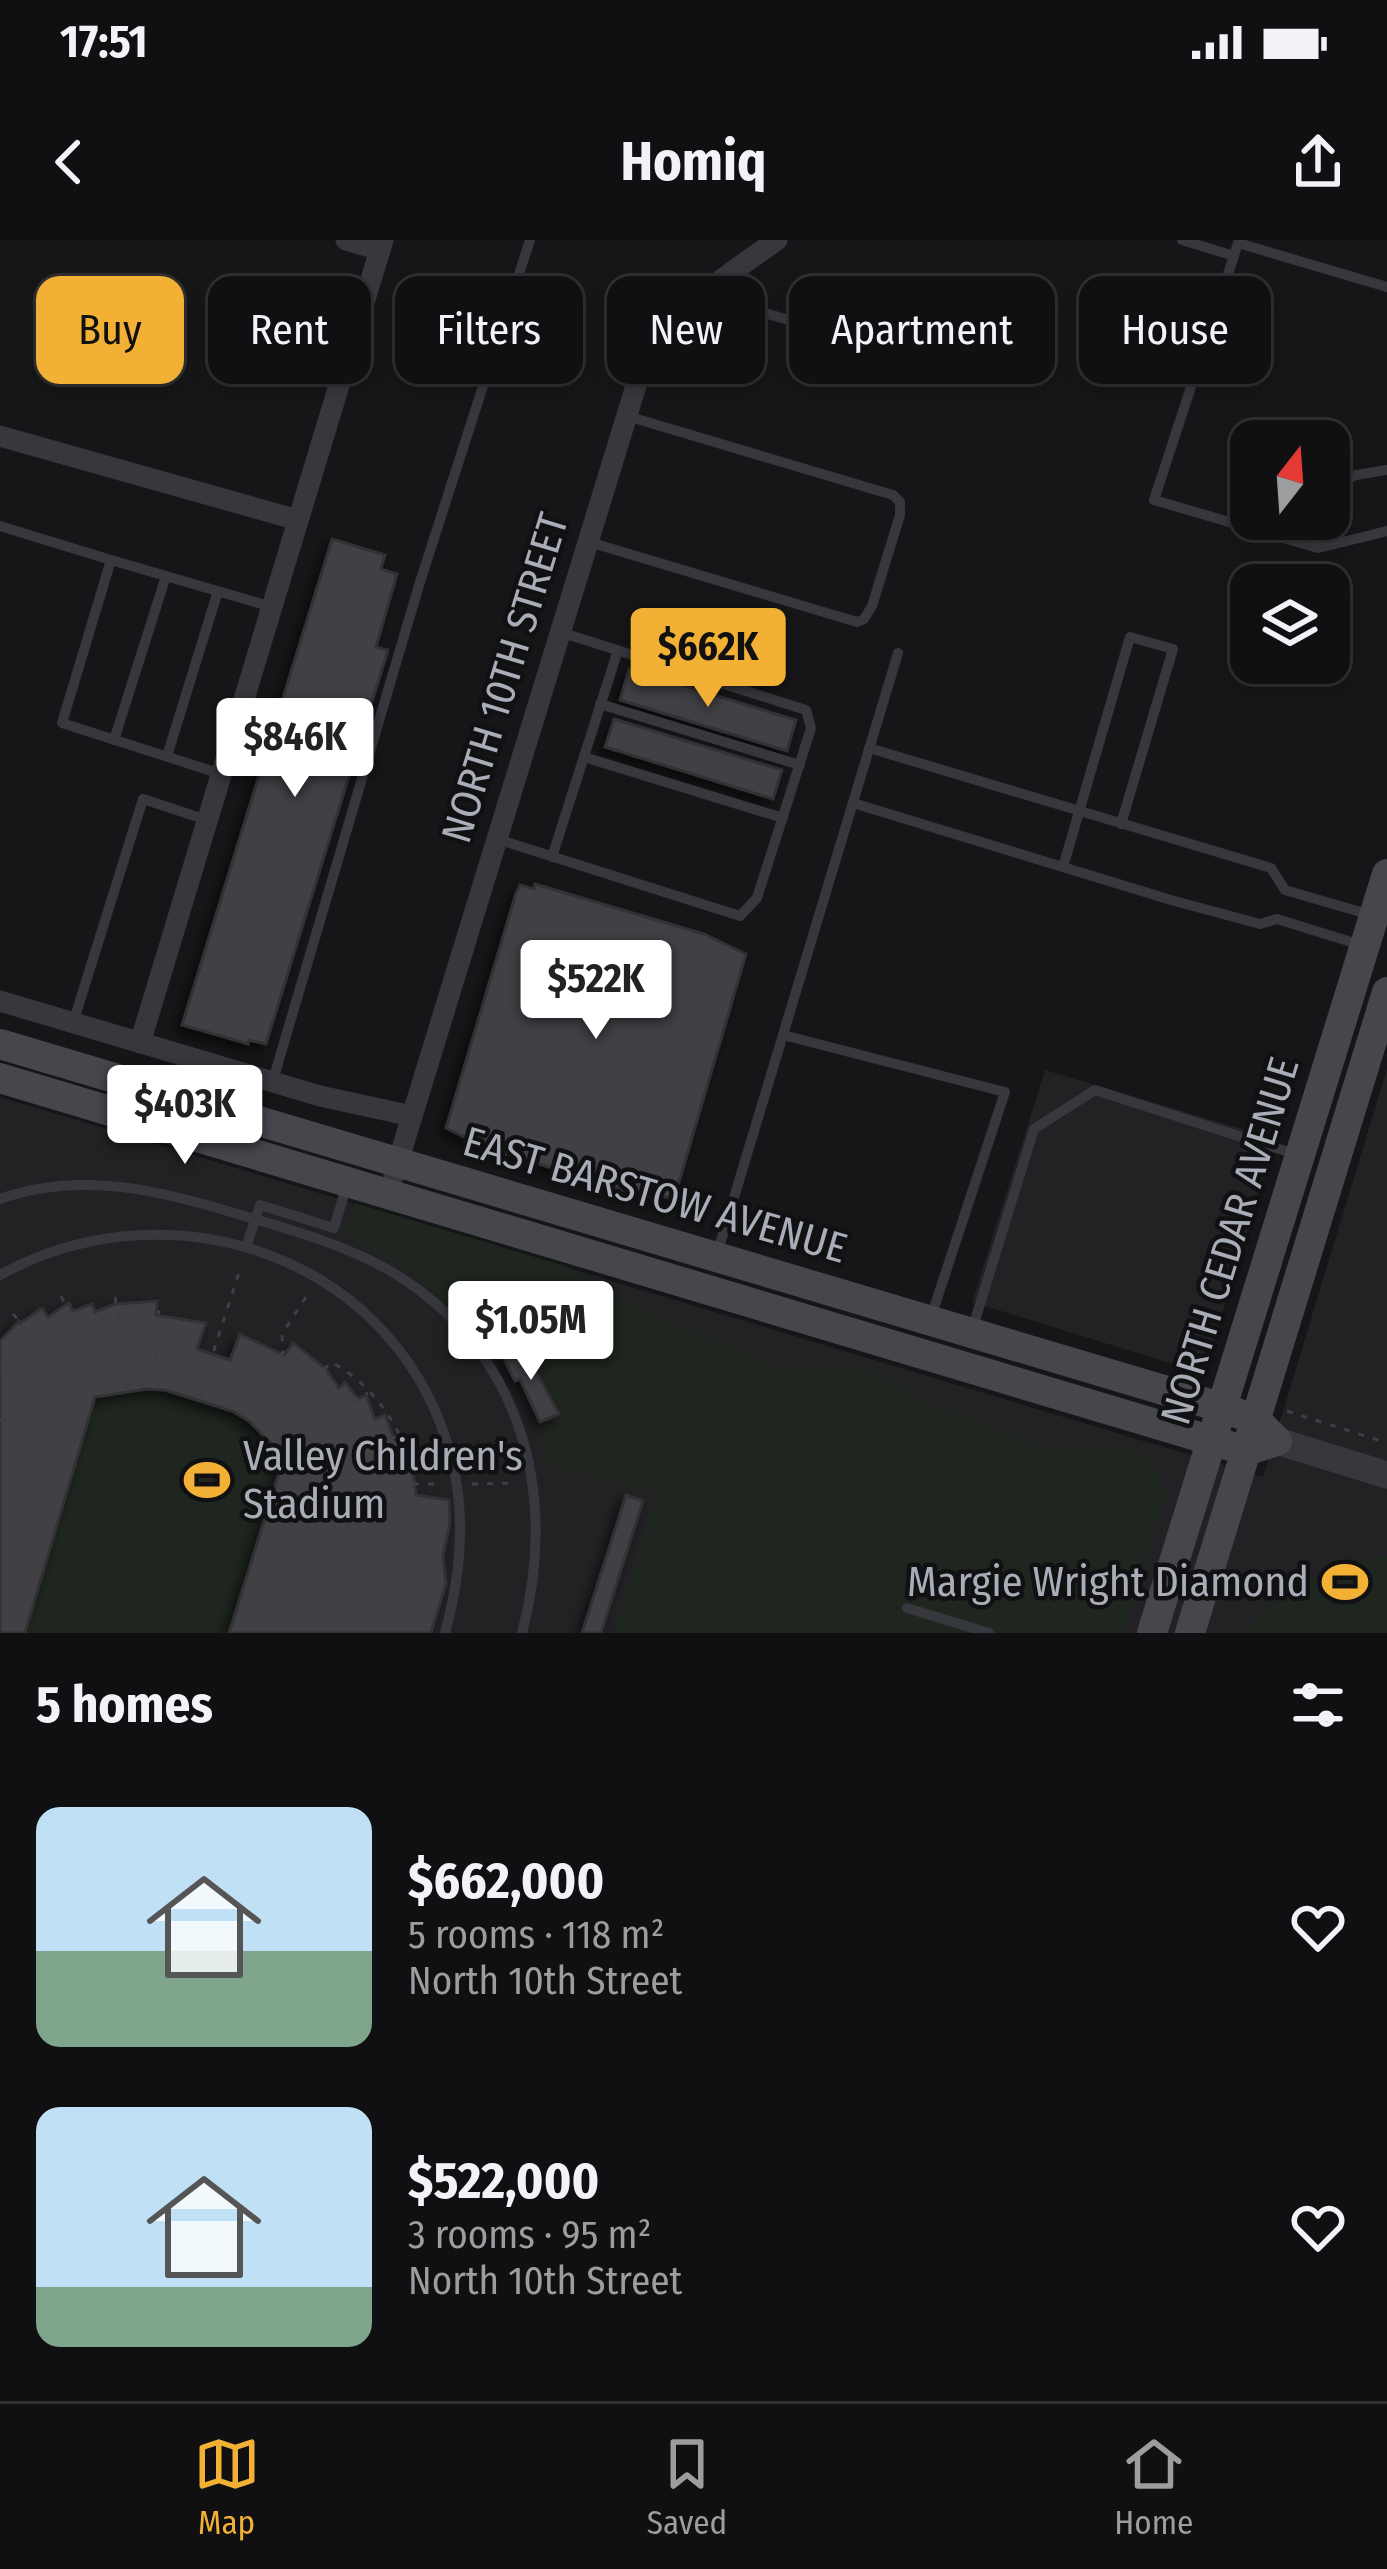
<!DOCTYPE html>
<html lang="en">
<head>
<meta charset="utf-8">
<style>
  :root { --surface:#101012; --page:#1e1e20; --text:#f1f3f6; --muted:#9c9d9f; --line:#303032; --accent:#f2b134 }
  body { margin:0; font-family:"Fira Sans Condensed",sans-serif; background:var(--page); color:var(--text); height:100vh; display:flex; flex-direction:column; font-size:45px; white-space:nowrap }
  * { box-sizing:border-box; margin:0 }
  p { font-size:39px; color:var(--muted) }
  .icon { flex:none; width:66px; height:66px; fill:none; stroke:currentColor; stroke-width:2; stroke-linecap:round; stroke-linejoin:round }
  .map { position:relative; height:1393px; overflow:hidden }
  .sheet { display:flex; flex-direction:column; background:var(--surface); flex:1 }
  .sheet>* { flex:none }
  .guide { position:absolute; left:36px; top:36px; width:1317px; height:108px; display:flex; gap:24px }
  .needle { width:78px; rotate:17deg }
  .fabs { position:absolute; left:1230px; top:180px; display:grid; gap:24px }
  .fabs a { display:grid; place-items:center; width:120px; height:120px; border-radius:24px; background:var(--surface); box-shadow:0 6px 18px #0003,0 0 0 3px var(--line); font-size:60px }
  .price { position:absolute; translate:-50% -102px; padding:0 27px; border-radius:12px; background:#fff; color:#222; font-size:39px; line-height:78px; filter:drop-shadow(0 3px 6px #0008) }
  .price::after { content:''; position:absolute; left:50%; top:72px; width:36px; height:27px; margin-left:-18px; background:inherit; clip-path:polygon(0 0,100% 0,50% 100%) }
  .price.active { background:var(--accent); color:#111 }
  ul { padding:0; list-style:none }
  li { display:flex; align-items:center; gap:36px; height:300px; padding:0 36px }
  li span { display:grid; place-items:center; flex:none; width:336px; height:240px; border-radius:24px; color:#555 }
  li>.icon { margin-inline-start:auto }
  span .icon { width:144px; height:144px; fill:#fffc; stroke-width:1 }
  li b { font-size:51px }
  h2 { display:flex; justify-content:space-between; align-items:center; height:144px; padding:0 36px; font-size:51px }
  .pill { padding:0 42px; border-radius:24px; background:var(--surface); box-shadow:0 6px 18px #0003,0 0 0 3px var(--line); font-size:42px; line-height:108px }
  .pill.active { background:var(--accent); color:#111 }
  .status { display:flex; justify-content:space-between; align-items:center; height:84px; padding:0 60px; background:var(--surface); direction:ltr }
  .status svg { height:33px; fill:currentColor }
  header { display:flex; justify-content:space-between; align-items:center; height:156px; padding:0 36px; background:var(--surface); font-size:54px; font-weight:700 }
  .menu { display:flex; justify-content:space-around; align-items:center; height:168px; border-top:3px solid var(--line); background:var(--surface); font-size:33px; color:var(--muted) }
  .menu a { display:grid; justify-items:center; gap:6px }
  .menu .active { color:var(--accent) }
  .map>svg:first-child { display:block }
</style>
</head>
<body>
<div class="status"><b>17:51</b><svg viewBox="0 0 49 12"><path d="M0 12V9h3v3zM5 12V6h3v6zM10 12V3h3v9zM15 12V0h3v12zM26 1h20v11H26zM47 4h2v5h-2z"/></svg></div>
<header><svg class="icon" aria-label="back" viewBox="0 0 24 24"><path d="M15 5l-7 7 7 7"/></svg>Homiq<svg class="icon" aria-label="share" viewBox="0 0 24 24"><path d="M12 15V3M7 8l5-5 5 5M5 13v7h14v-7"/></svg></header>
<div class="map">
<svg width="1387" height="1393" viewBox="0 0 1387 1393">
  <defs>
    <filter id="shadow"><feDropShadow dx="-5.5" dy="5.5" stdDeviation="6" flood-color="#0009"/></filter>
  </defs>
  <rect width="100%" height="100%" fill="#161618"/>
  <g fill="#222225">
    <path d="M1387,829v564h-1387v-536l1263,380z"/>
    <path d="M1045,830l230,69 -68,224 -12,8 -223,-69z"/>
  </g>
  <g fill="#1e261f">
    <path d="M354,963l211,63 69,41 148,61 58,-3 33,5 55,33 124,47 62,-3 30,7 14,15 7,27 -41,137h-510l43,-140 -116,-30 5,-38 15,-9 -41,-76 -32,-27 -15,13 -64,-54 -64,-38z"/>
    <path d="M157,1061l-1,14 50,8 -8,26 31,11 11,-26 44,21 9,-12 33,26 12,18 7,-5 13,17 8,-4 9,23 10,-3 9,23 5,-1 4,28 9,-2 4,32 38,5 -11,56 3,31 -13,46h-433v-292l19,-20 2,2 21,-15 7,8 20,-13 5,7 18,-6 4,7 19,-7z"/>
    <path d="M1387,1316v77h-143c33,-48 87,-71 143,-77z"/>
  </g>
  <g fill="#404145" stroke="#303034" stroke-width="3" filter="url(#shadow)">
    <path d="M332,299l53,16 -4,14 16,5 -21,73 12,3 -122,394 -17,-4 -1,4 -66,-19z"/>
    <path d="M629,429l167,51 -9,31 -167,-51z"/>
    <path d="M614,479l168,51 -9,29 -168,-52z"/>
    <path d="M535,644l169,50 42,20 -69,235 -4,-1 -2,10 -45,-7 -139,-43 -41,-20 70,-235 4,-8 14,4z"/>
    <path d="M157,1061l-1,14 50,8 -9,26 33,11 10,-26 44,21 9,-12 33,26 13,19 6,-6 13,17 8,-4 9,24 10,-4 9,24 5,-2 4,28 9,-2 4,32 33,5 1,22 -7,34 3,28 -15,49h-202l55,-176 -35,-36 -17,-10 -67,-21 -18,-1 -52,8 -70,236h-25v-292l19,-20 1,2 22,-15 6,9 21,-14 4,8 19,-7 3,8 20,-8z"/>
    <path d="M522,1105l37,69 -19,8 -20,-43 -5,2 -13,-26z"/>
    <path d="M626,1255l17,6 -42,132h-19z"/>
  </g>
  <g fill="none" stroke-linecap="round" stroke-linejoin="round">
    <g stroke="#3d3f44" stroke-width="3" stroke-dasharray="6 9" stroke-linecap="butt">
      <path d="M61,1056l46,85"/>
      <path d="M115,1057l13,77"/>
      <path d="M13,1074l78,87"/>
      <path d="M0,1127l81,56"/>
      <path d="M154,1134l5,-64"/>
      <path d="M124,1145c59,-3 110,20 157,53l4,-1 3,19 -6,21"/>
      <path d="M200,1154l41,-128"/>
      <path d="M247,1165l36,-53 -1,-18 26,-40"/>
      <path d="M1287,1171l100,32"/>
      <path d="M0,1179l75,23"/>
      <path d="M267,1179l65,-57c48,29 70,67 85,120"/>
      <path d="M286,1196l82,-43"/>
      <path d="M289,1220l113,-24"/>
      <path d="M278,1244h160"/>
      <path d="M472,1244l44,-1"/>
      <path d="M288,1268l153,47"/>
      <path d="M281,1298l159,49"/>
    </g>
    <g stroke="#37383d" stroke-width="10">
      <path d="M1182,0l52,16"/>
      <path d="M717,43l41,28 188,55"/>
      <path d="M1387,47l-149,-44 -84,257 164,48 69,-17"/>
      <path d="M1329,246l27,-11 31,-5"/>
      <path d="M0,286l111,34"/>
      <path d="M1294,301l7,-22"/>
      <path d="M589,302l268,80 7,-3 8,-13 28,-91v-13l-7,-7 -266,-79"/>
      <path d="M600,464l200,61"/>
      <path d="M114,500l52,-164"/>
      <path d="M869,508l402,120 14,22 86,25"/>
      <path d="M167,516l51,-165"/>
      <path d="M584,517l199,61"/>
      <path d="M221,534l-159,-51 49,-163 161,47"/>
      <path d="M853,563l318,97 89,24 17,-5 84,26"/>
      <path d="M497,599l243,77 17,-18 54,-170 -5,-18 -246,-78"/>
      <path d="M552,617l66,-207"/>
      <path d="M1063,627l67,-230 43,12 -52,175"/>
      <path d="M73,783l70,-224 64,21"/>
      <path d="M783,795l222,57 -74,225"/>
      <path d="M273,840l147,-498 110,-342"/>
      <path d="M0,959c81,-29 163,-8 241,16 50,15 101,29 146,54 133,77 173,222 135,364"/>
      <path d="M246,1007l14,-42 74,23 12,-40"/>
      <path d="M717,1014l181,-601"/>
      <path d="M0,1035c175,-96 403,-15 452,186 14,56 8,117 -7,172"/>
      <path d="M972,1090l62,-201 61,-39 200,64"/>
      <path d="M907,1368l82,25"/>
    </g>
    <g stroke="#37383d" stroke-width="21">
      <path d="M346,0l34,10"/>
      <path d="M0,196l298,84"/>
      <path d="M0,761l320,95 92,20"/>
      <path d="M140,803l243,-803"/>
      <path d="M394,935l245,-799c29,-64 83,-97 138,-136"/>
    </g>
    <path stroke="#37383d" stroke-width="27" d="M1277,1201l110,34"/>
    <g stroke="#45474d" stroke-width="30">
      <path d="M0,804l1197,356 58,19 22,22 -31,10 -33,-10 -1213,-363"/>
      <path d="M1152,1393l235,-759"/>
      <path d="M1190,1393l197,-641"/>
    </g>
  </g>
  <defs>
    <g id="stadium-bare" transform="scale(3.6)"><path d="M0-5a6.5 5 0 1 0 0 10a6.5 5 0 1 0 0-10ZM-3.5-1.8h7v3.6h-7Z" fill="#f2b134" stroke="#111113" stroke-width="2.5" paint-order="stroke"/></g>
  </defs>
  <g fill-rule="evenodd">
    <use href="#stadium-bare" x="207" y="1240"/>
    <use href="#stadium-bare" x="1345" y="1342"/>
  </g>
  <g text-anchor="middle" dominant-baseline="central" stroke-width="9" stroke-linejoin="round" paint-order="stroke">
    <g font-size="42" fill="#a8adb8" stroke="#111113">
      <text transform="translate(505 438) rotate(-73)">NORTH 10TH STREET</text>
      <text transform="translate(655 955) rotate(16)">EAST BARSTOW AVENUE</text>
      <text transform="translate(1230 1001) rotate(-73)">NORTH CEDAR AVENUE</text>
    </g>
    <g font-size="42" fill="#a8adb8" stroke="#111113" text-anchor="start">
      <text x="243" y="1216">Valley Children's<tspan x="243" dy="48">Stadium</tspan></text>
      <text x="1309" y="1342" text-anchor="end">Margie Wright Diamond</text>
    </g>
  </g>
</svg>
<div class="fabs">
<a><svg class="needle" viewBox="-14 -14 28 28"><path d="M0-13l5 13h-10z" fill="#e53935"/><path d="M0 13l5-13h-10z" fill="#9c9d9f"/></svg></a>
<a><svg class="icon" aria-label="layers" viewBox="0 0 24 24"><path d="M12 4l9 5-9 5-9-5zM3 14l9 5 9-5"/></svg></a>
</div>
<b class="price active" style="left:708px;top:470px">$662K</b>
<b class="price" style="left:295px;top:560px">$846K</b>
<b class="price" style="left:596px;top:802px">$522K</b>
<b class="price" style="left:185px;top:927px">$403K</b>
<b class="price" style="left:531px;top:1143px">$1.05M</b>
<div class="guide">
<a class="pill active">Buy</a>
<a class="pill">Rent</a>
<a class="pill">Filters</a>
<a class="pill">New</a>
<a class="pill">Apartment</a>
<a class="pill">House</a>
</div>
</div>
<section class="sheet">
<h2>5 homes<svg class="icon" aria-label="filters" viewBox="0 0 24 24"><path d="M4 7h16M4 17h16"/><circle cx="9" cy="7" r="2"/><circle cx="15" cy="17" r="2"/></svg></h2>
<ul>
<li><span style="background:linear-gradient(#bfe0f5 60%,#7fa58c 0)"><svg class="icon" aria-label="home" viewBox="0 0 24 24"><path d="M3 11l9-7 9 7M6 9v11h12V9"/></svg></span><div><b>$662,000</b><p>5 rooms · 118 m²</p><p>North 10th Street</p></div><svg class="icon" aria-label="heart" viewBox="0 0 24 24"><path d="M12 20l-8-8c-3-5 5-10 8-4 3-6 11-1 8 4z"/></svg></li>
<li><span style="background:linear-gradient(#bfe0f5 75%,#7fa58c 0)"><svg class="icon" aria-label="home" viewBox="0 0 24 24"><path d="M3 11l9-7 9 7M6 9v11h12V9"/></svg></span><div><b>$522,000</b><p>3 rooms · 95 m²</p><p>North 10th Street</p></div><svg class="icon" aria-label="heart" viewBox="0 0 24 24"><path d="M12 20l-8-8c-3-5 5-10 8-4 3-6 11-1 8 4z"/></svg></li>
</ul>
</section>
<nav class="menu">
<a class="active"><svg class="icon" aria-label="map" viewBox="0 0 24 24"><path d="M3 6l6-2 6 2 6-2v14l-6 2-6-2-6 2zM9 4v14M15 6v14"/></svg>Map</a>
<a><svg class="icon" aria-label="saved" viewBox="0 0 24 24"><path d="M7 4h10v16l-5-4-5 4z"/></svg>Saved</a>
<a><svg class="icon" aria-label="home" viewBox="0 0 24 24"><path d="M3 11l9-7 9 7M6 9v11h12V9"/></svg>Home</a>
</nav>
</body>
</html>
